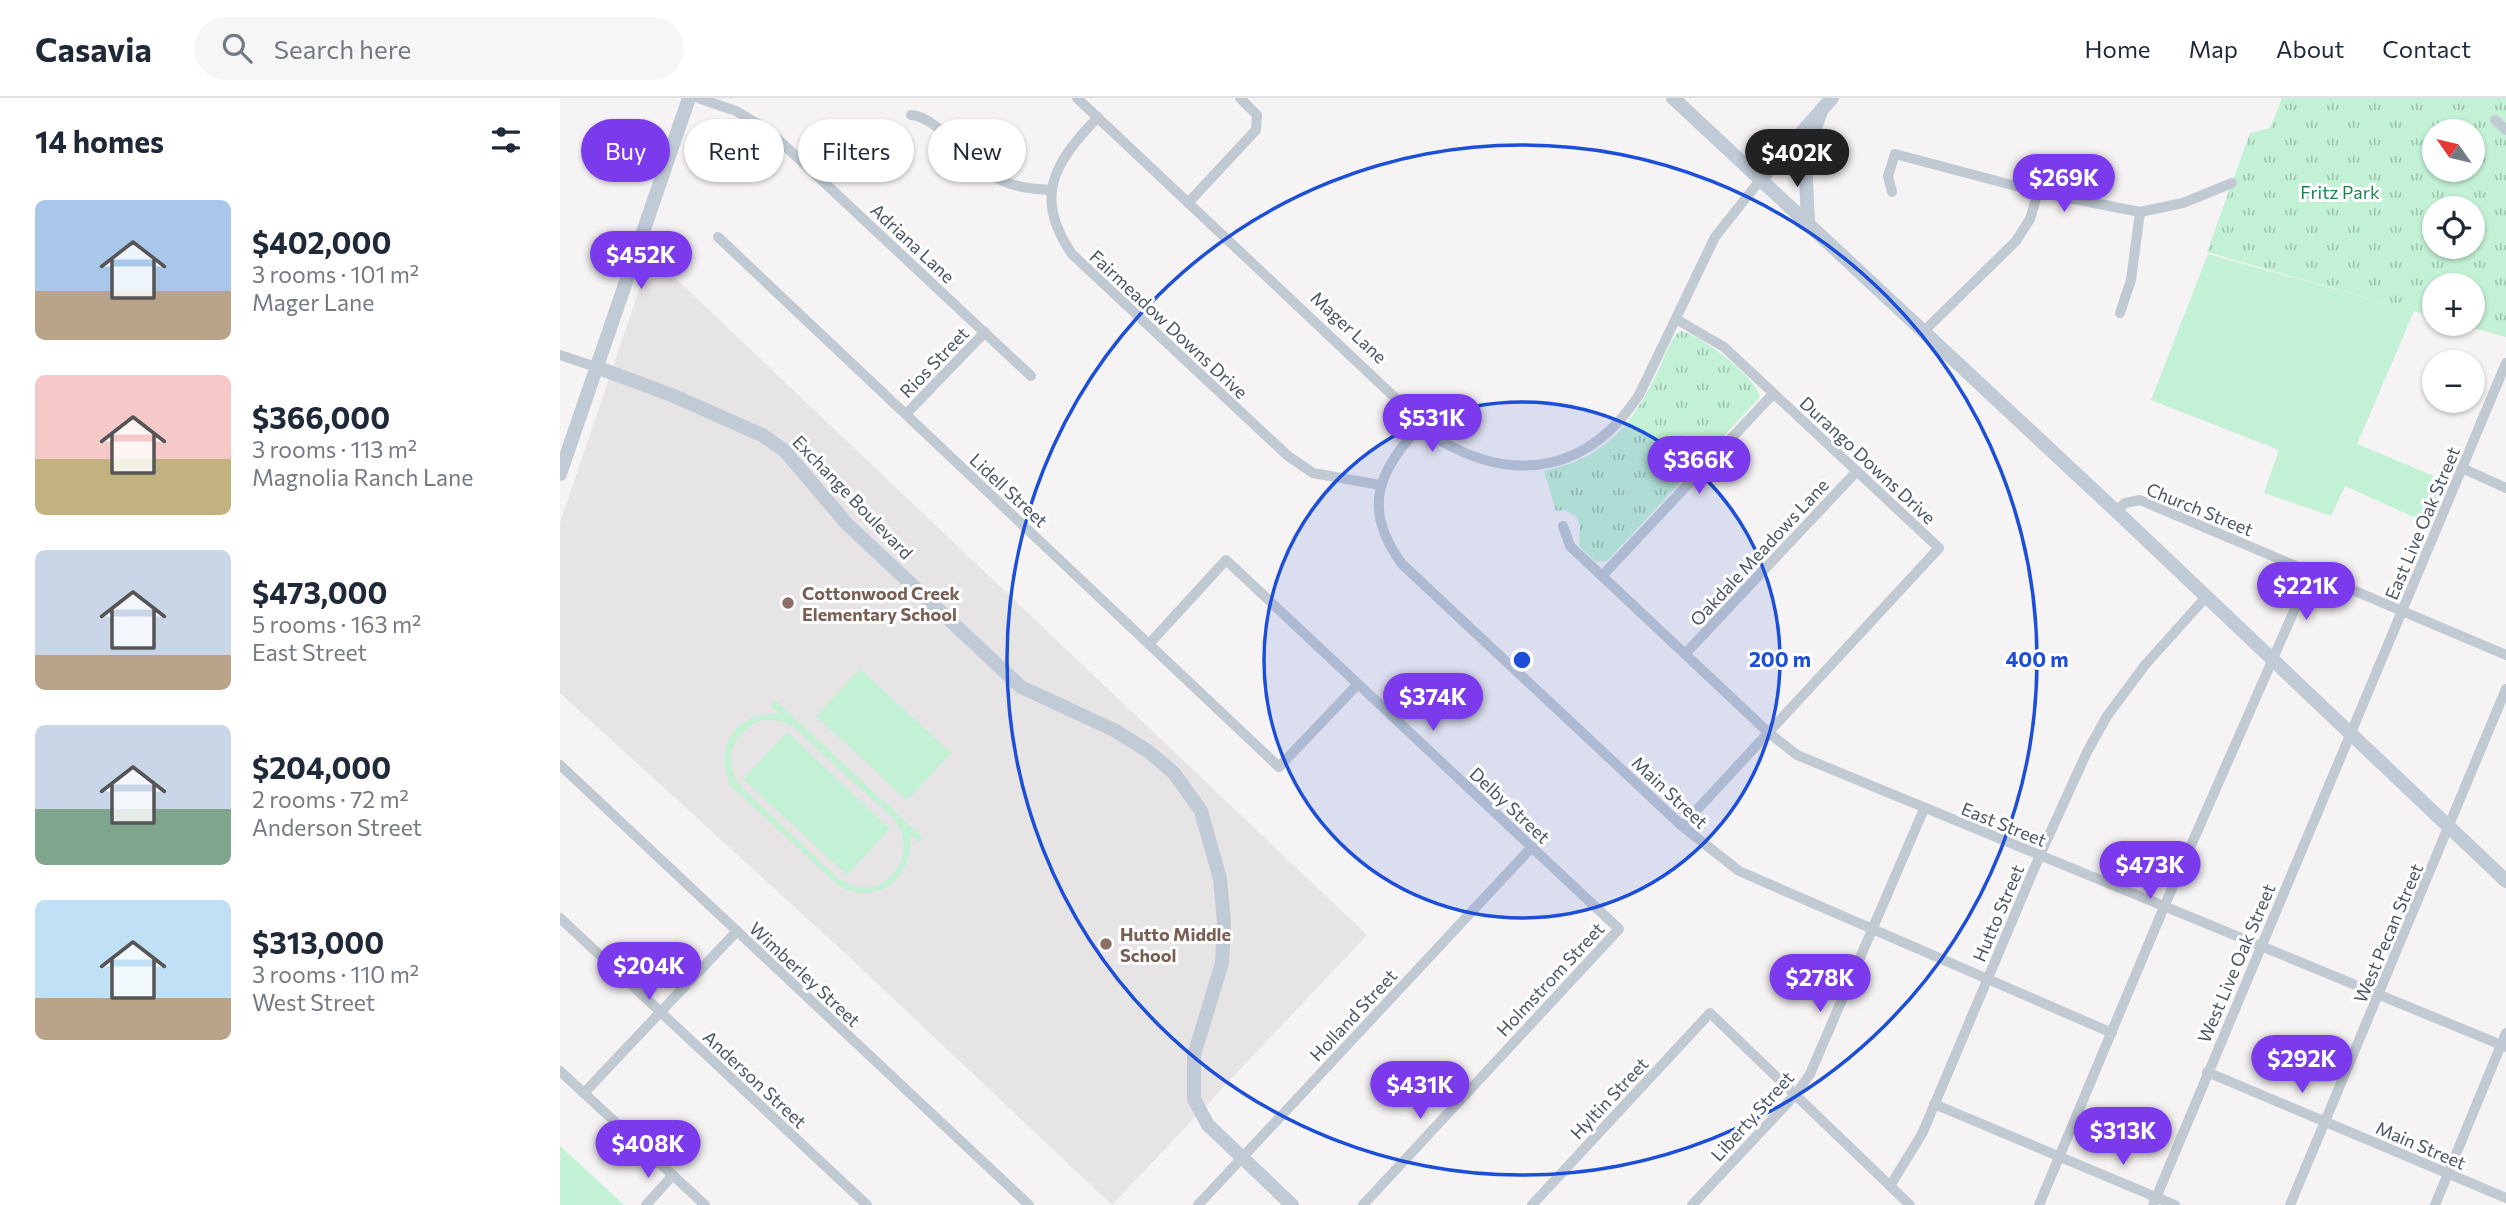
<!DOCTYPE html>
<html lang="en">
<head>
<meta charset="utf-8">
<style>
  :root { --surface:#fff; --page:#f6f6f7; --text:#1f2937; --muted:#747a83; --line:#e0e1e3; --accent:#7c3aed }
  body { margin:0; font-family:Commissioner,sans-serif; background:var(--page); color:var(--text); height:100vh; display:flex; flex-direction:column; font-size:26px; white-space:nowrap }
  * { box-sizing:border-box; margin:0 }
  p { font-size:23px; color:var(--muted) }
  .icon { flex:none; width:38px; height:38px; fill:none; stroke:currentColor; stroke-width:2; stroke-linecap:round; stroke-linejoin:round }
  .map { position:relative; flex:1; overflow:hidden }
  .drawer { display:flex; flex-direction:column; background:var(--surface); width:560px }
  .drawer>* { flex:none }
  .top-card { position:absolute; left:21px; top:21px; width:665px; height:63px; display:flex; gap:14px }
  .needle { width:46px; rotate:304deg }
  .tools { position:absolute; left:1862px; top:21px; display:grid; gap:14px }
  .tools a { display:grid; place-items:center; width:63px; height:63px; border-radius:50%; background:var(--surface); box-shadow:0 2px 5px #0004; font-size:35px }
  .price { position:absolute; translate:-50% -60px; padding:0 16px; border-radius:24px; background:var(--accent); color:#fff; font-size:23px; line-height:46px; filter:drop-shadow(0 2px 4px #0008) }
  .price::after { content:''; position:absolute; left:50%; top:42px; width:21px; height:16px; margin-left:-10px; background:inherit; clip-path:polygon(0 0,100% 0,50% 100%) }
  .price.on { background:#222; color:#fff }
  ul { padding:0; list-style:none }
  li { display:flex; align-items:center; gap:21px; height:175px; padding:0 35px }
  li span { display:grid; place-items:center; flex:none; width:196px; height:140px; border-radius:10px; color:#555 }
  li>.icon { margin-inline-start:auto }
  span .icon { width:84px; height:84px; fill:#fffc; stroke-width:1 }
  li b { font-size:30px }
  h2 { display:flex; justify-content:space-between; align-items:center; height:84px; padding:0 35px; font-size:30px }
  .pill { padding:0 24px; border-radius:32px; background:var(--surface); box-shadow:0 2px 5px #0004; font-size:24px; line-height:63px }
  .pill.on { background:var(--accent); color:#fff }
  header { display:flex; align-items:center; gap:42px; box-sizing:border-box; height:98px; padding:0 35px; background:var(--surface); border-bottom:2px solid var(--line) }
  header strong { font-size:33px }
  nav { display:flex; gap:38px; margin-inline-start:auto; font-size:24px }
  .search { width:490px; height:63px; background:var(--page); display:flex; align-items:center; gap:18px; box-sizing:border-box; padding:0 24px; border-radius:38px; color:var(--muted); font-size:26px }
  main { display:flex; flex:1; min-height:0 }
  .map>svg:first-child { display:block }
</style>
</head>
<body>
<header>
<strong>Casavia</strong>
<div class="search"><svg class="icon" aria-label="search" viewBox="0 0 24 24"><circle cx="10" cy="10" r="6"/><path d="M15 15l6 6"/></svg>Search here</div>
<nav><a>Home</a><a>Map</a><a>About</a><a>Contact</a></nav>
</header>
<main>
<section class="drawer">
<h2>14 homes<svg class="icon" aria-label="filters" viewBox="0 0 24 24"><path d="M4 7h16M4 17h16"/><circle cx="9" cy="7" r="2"/><circle cx="15" cy="17" r="2"/></svg></h2>
<ul>
<li><span style="background:linear-gradient(#a9c7e8 65%,#b9a48a 0)"><svg class="icon" aria-label="home" viewBox="0 0 24 24"><path d="M3 11l9-7 9 7M6 9v11h12V9"/></svg></span><div><b>$402,000</b><p>3 rooms · 101 m²</p><p>Mager Lane</p></div></li>
<li><span style="background:linear-gradient(#f6c9c9 60%,#c2b280 0)"><svg class="icon" aria-label="home" viewBox="0 0 24 24"><path d="M3 11l9-7 9 7M6 9v11h12V9"/></svg></span><div><b>$366,000</b><p>3 rooms · 113 m²</p><p>Magnolia Ranch Lane</p></div></li>
<li><span style="background:linear-gradient(#c9d6e8 75%,#b9a48a 0)"><svg class="icon" aria-label="home" viewBox="0 0 24 24"><path d="M3 11l9-7 9 7M6 9v11h12V9"/></svg></span><div><b>$473,000</b><p>5 rooms · 163 m²</p><p>East Street</p></div></li>
<li><span style="background:linear-gradient(#c9d6e8 60%,#7fa58c 0)"><svg class="icon" aria-label="home" viewBox="0 0 24 24"><path d="M3 11l9-7 9 7M6 9v11h12V9"/></svg></span><div><b>$204,000</b><p>2 rooms · 72 m²</p><p>Anderson Street</p></div></li>
<li><span style="background:linear-gradient(#bfe0f5 70%,#b9a48a 0)"><svg class="icon" aria-label="home" viewBox="0 0 24 24"><path d="M3 11l9-7 9 7M6 9v11h12V9"/></svg></span><div><b>$313,000</b><p>3 rooms · 110 m²</p><p>West Street</p></div></li>
</ul>
</section>
<div class="map">
<svg width="1946" height="1107" viewBox="0 0 1946 1107">
  <defs>
    <pattern id="park-tufts" width="24" height="20" patternUnits="userSpaceOnUse" patternTransform="scale(1.75)"><rect width="24" height="20" fill="#c3f1d5"/><path d="M3 7l-1-3M5 7V3M7 7l1-3M15 17l-1-3M17 17v-4M19 17l1-3" fill="none" stroke="#a0c6b0"/></pattern>
  </defs>
  <rect width="100%" height="100%" fill="#f5f3f3"/>
  <path fill="#e6e4e5" d="M91,157l716,680 -255,270 -267,-252 -285,-260v-170z"/>
  <g fill="#c3f1d5" fill-rule="evenodd">
    <path d="M1648,156l206,57 -57,133 89,37 -19,42 -82,-37 -14,30 -67,-23 15,-43 -128,-50z"/>
    <path d="M300,571l91,84 -44,47 -91,-84z"/>
    <path d="M215,602l148,138 -4,4 -9,-8c5,42 -32,74 -71,52l-107,-99c-21,-37 4,-77 47,-73l-9,-9zM201,622h15l16,6 102,93c27,34 -8,86 -49,63 -12,-6 -23,-19 -33,-28 -24,-23 -48,-45 -71,-67 -21,-26 -8,-55 20,-67z"/>
    <path d="M227,634l103,97 -43,46 -104,-96z"/>
    <path d="M0,1048l64,59h-64z"/>
  </g>
  <g fill="url(#park-tufts)" fill-rule="evenodd">
    <path d="M1722,0h224v239l-47,-13h14v-39h-39v32l-227,-65 43,-119 20,-5zM1874,33h39v39h-39zM1874,110h39v39h-39z"/>
    <path d="M1120,233c18,1 79,49 80,66l-153,164 -11,1 -17,-16 1,-20 -4,-10 -11,-6 -9,1 -12,-40c64,-14 88,-46 115,-102 6,-12 11,-30 21,-38z"/>
  </g>
  <g fill="none" stroke-linecap="round" stroke-linejoin="round">
    <g stroke="#c1cad2" stroke-width="10">
      <path d="M138,0l38,13 32,19 263,246"/>
      <path d="M517,0l364,343c77,44 149,29 198,-46l76,-158 46,-58"/>
      <path d="M351,17c24,0 60,48 82,61 18,11 38,13 58,14"/>
      <path d="M538,19c-43,45 -66,79 -26,137l216,202 25,17 67,12"/>
      <path d="M1935,22l11,10"/>
      <path d="M1332,94l-4,-16 7,-22 143,38 102,20 43,-9 49,-20"/>
      <path d="M628,105l68,-73 1,-15 -17,-17"/>
      <path d="M158,139l561,530 79,-83"/>
      <path d="M1560,215l11,-33 9,-68"/>
      <path d="M1116,221l48,28 215,201 -257,278"/>
      <path d="M1363,234l93,-91 14,-22 8,-27"/>
      <path d="M0,257l36,12"/>
      <path d="M346,316l79,-82"/>
      <path d="M862,326c-44,47 -61,84 -20,140l280,262 57,45 373,162"/>
      <path d="M1902,370l44,20"/>
      <path d="M1556,413l9,-8 15,-3 366,155"/>
      <path d="M1003,428l7,20 199,187 28,22 709,292"/>
      <path d="M1042,478l171,-182"/>
      <path d="M589,546l77,-84 393,369 -256,276"/>
      <path d="M1125,556l172,-183"/>
      <path d="M0,667l469,440"/>
      <path d="M0,820l307,287"/>
      <path d="M0,973l145,134"/>
      <path d="M1647,974l299,126"/>
      <path d="M24,995l153,-162"/>
      <path d="M1374,1006l241,101"/>
      <path d="M1330,1088l32,-52 118,-279 47,-103 20,-36 38,-51 61,-68"/>
      <path d="M86,1107l27,-30"/>
      <path d="M638,1107l334,-358"/>
      <path d="M972,1107l178,-192 200,192"/>
      <path d="M1132,1107l104,-111 14,-20 114,-265"/>
      <path d="M1479,1107l125,-298 147,-335"/>
      <path d="M1593,1107l353,-842"/>
      <path d="M1730,1107l216,-516"/>
      <path d="M1875,1107l71,-172"/>
    </g>
    <g stroke="#c1cbd6" stroke-width="14">
      <path d="M1113,0l443,413 390,370"/>
      <path d="M1201,81l71,-81"/>
      <path d="M1248,126l-3,-67 16,-46"/>
      <path d="M36,269l78,29 88,39 22,15 63,74 174,163 93,43 34,21 26,22 27,38 19,68 4,43 -2,41 -28,92v44l14,26 84,80"/>
      <path d="M0,376l129,-376"/>
    </g>
  </g>
  <circle cx="962" cy="562" r="258" fill="#1d4ed8" fill-opacity=".12"/>
  <g fill="none" stroke="#1d4ed8" stroke-width="3.5">
    <circle cx="962" cy="562" r="258"/>
    <circle cx="962" cy="562" r="515"/>
  </g>
  <g fill="#8d6e63" stroke="#fff" stroke-width="2.5">
    <circle cx="228" cy="505" r="7"/>
    <circle cx="546" cy="846" r="7"/>
  </g>
  <g text-anchor="middle" dominant-baseline="central" stroke-width="6" stroke-linejoin="round" paint-order="stroke">
    <g font-size="18" fill="#17864f" stroke="#fff">
      <text x="1780" y="94">Fritz Park</text>
    </g>
    <g font-size="18" fill="#4a5661" stroke="#fff">
      <text transform="translate(353 145) rotate(43)">Adriana Lane</text>
      <text transform="translate(609 226) rotate(43)">Fairmeadow Downs Drive</text>
      <text transform="translate(789 229) rotate(43)">Mager Lane</text>
      <text transform="translate(374 264) rotate(-46)">Rios Street</text>
      <text transform="translate(1308 362) rotate(43)">Durango Downs Drive</text>
      <text transform="translate(449 392) rotate(43)">Lidell Street</text>
      <text transform="translate(293 399) rotate(46)">Exchange Boulevard</text>
      <text transform="translate(1640 411) rotate(22)">Church Street</text>
      <text transform="translate(1862 425) rotate(-67)">East Live Oak Street</text>
      <text transform="translate(1199 454) rotate(-47)">Oakdale Meadows Lane</text>
      <text transform="translate(1110 694) rotate(43)">Main Street</text>
      <text transform="translate(950 707) rotate(43)">Delby Street</text>
      <text transform="translate(1444 726) rotate(22)">East Street</text>
      <text transform="translate(1438 815) rotate(-67)">Hutto Street</text>
      <text transform="translate(1828 835) rotate(-67)">West Pecan Street</text>
      <text transform="translate(1676 865) rotate(-67)">West Live Oak Street</text>
      <text transform="translate(245 876) rotate(43)">Wimberley Street</text>
      <text transform="translate(990 881) rotate(-47)">Holmstrom Street</text>
      <text transform="translate(793 917) rotate(-47)">Holland Street</text>
      <text transform="translate(195 981) rotate(43)">Anderson Street</text>
      <text transform="translate(1049 1000) rotate(-47)">Hyltin Street</text>
      <text transform="translate(1192 1018) rotate(-48)">Liberty Street</text>
      <text transform="translate(1861 1047) rotate(23)">Main Street</text>
    </g>
    <g font-size="18" font-weight="bold" fill="#785e54" stroke="#fff" text-anchor="start">
      <text x="242" y="495">Cottonwood Creek<tspan x="242" dy="21">Elementary School</tspan></text>
      <text x="560" y="836">Hutto Middle<tspan x="560" dy="21">School</tspan></text>
    </g>
  </g>
  <circle cx="962" cy="562" r="10" fill="#1d4ed8" stroke="#fff" stroke-width="3.5"/>
  <g font-size="21" text-anchor="middle" font-weight="bold" fill="#1d4ed8" stroke="#fff" stroke-width="6" stroke-linejoin="round" paint-order="stroke">
    <text x="1220" y="569">200 m</text>
    <text x="1477" y="569">400 m</text>
  </g>
</svg>
<div class="tools">
<a><svg class="needle" viewBox="-14 -14 28 28"><path d="M0-13l5 13h-10z" fill="#e53935"/><path d="M0 13l5-13h-10z" fill="#747a83"/></svg></a>
<a><svg class="icon" aria-label="locate" viewBox="0 0 24 24"><circle cx="12" cy="12" r="6"/><path d="M12 2v4M12 18v4M2 12h4M18 12h4"/></svg></a>
<a>+</a>
<a>−</a>
</div>
<b class="price on" style="left:1237px;top:91px">$402K</b>
<b class="price" style="left:1504px;top:116px">$269K</b>
<b class="price" style="left:81px;top:193px">$452K</b>
<b class="price" style="left:872px;top:356px">$531K</b>
<b class="price" style="left:1139px;top:398px">$366K</b>
<b class="price" style="left:1746px;top:524px">$221K</b>
<b class="price" style="left:873px;top:635px">$374K</b>
<b class="price" style="left:1590px;top:803px">$473K</b>
<b class="price" style="left:89px;top:904px">$204K</b>
<b class="price" style="left:1260px;top:916px">$278K</b>
<b class="price" style="left:1742px;top:997px">$292K</b>
<b class="price" style="left:860px;top:1023px">$431K</b>
<b class="price" style="left:1563px;top:1069px">$313K</b>
<b class="price" style="left:88px;top:1082px">$408K</b>
<div class="top-card">
<a class="pill on">Buy</a>
<a class="pill">Rent</a>
<a class="pill">Filters</a>
<a class="pill">New</a>
</div>
</div>
</main>
</body>
</html>
